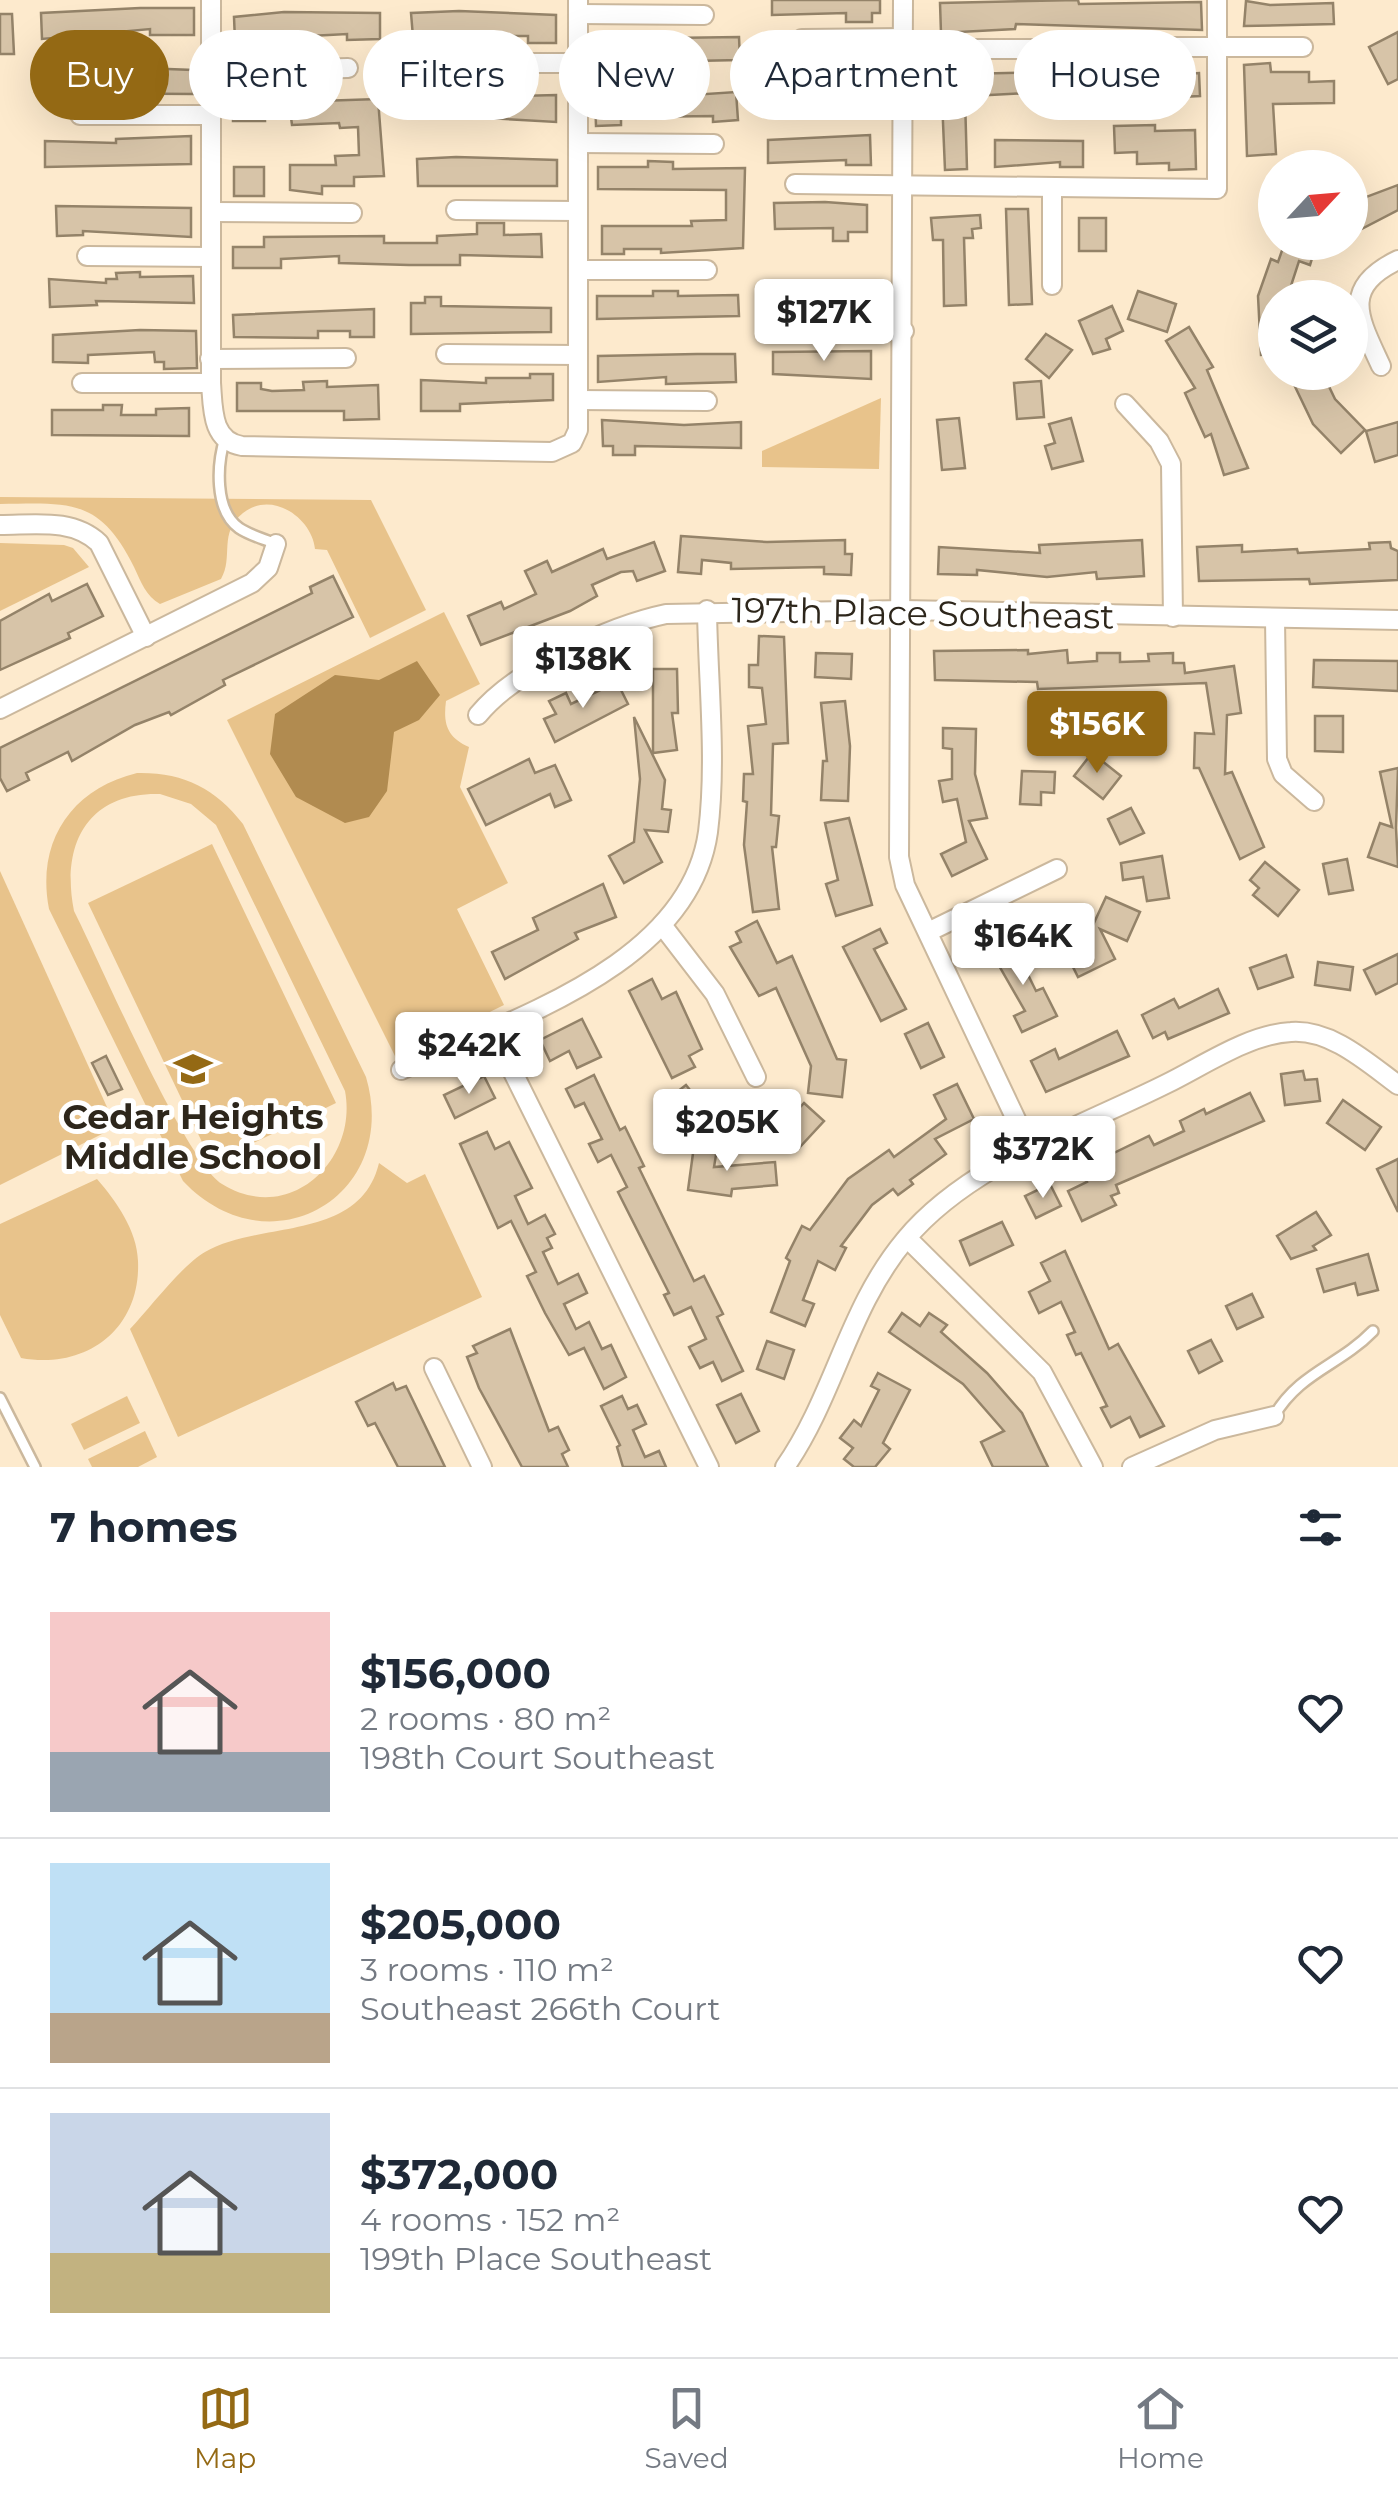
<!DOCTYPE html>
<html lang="en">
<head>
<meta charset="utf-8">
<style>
  :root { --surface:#fff; --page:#f2f2f3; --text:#1f2937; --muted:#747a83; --line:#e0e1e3; --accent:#946914 }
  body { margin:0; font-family:Montserrat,sans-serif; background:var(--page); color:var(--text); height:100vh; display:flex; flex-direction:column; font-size:38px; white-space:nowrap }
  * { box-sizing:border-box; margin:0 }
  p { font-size:32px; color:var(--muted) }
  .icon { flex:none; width:55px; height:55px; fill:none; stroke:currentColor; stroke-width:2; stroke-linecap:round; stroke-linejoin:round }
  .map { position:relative; height:1467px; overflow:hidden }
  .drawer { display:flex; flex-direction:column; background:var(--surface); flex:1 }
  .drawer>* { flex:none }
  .guide { position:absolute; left:30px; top:30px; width:1340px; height:90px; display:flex; gap:20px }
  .needle { width:65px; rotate:64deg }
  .fabs { position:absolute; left:1258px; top:150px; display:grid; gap:20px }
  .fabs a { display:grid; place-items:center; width:110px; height:110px; border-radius:50%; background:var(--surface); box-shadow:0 10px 40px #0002; font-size:50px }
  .price { position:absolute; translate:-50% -85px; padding:0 22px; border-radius:10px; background:#fff; color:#222; font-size:32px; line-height:65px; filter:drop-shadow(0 2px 5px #0008) }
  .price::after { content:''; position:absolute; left:50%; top:60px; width:30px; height:22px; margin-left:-15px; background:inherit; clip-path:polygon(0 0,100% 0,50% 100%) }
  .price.on { background:var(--accent); color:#fff }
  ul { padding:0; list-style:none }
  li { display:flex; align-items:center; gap:30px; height:250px; padding:0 50px }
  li+li { border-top:2px solid var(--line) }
  li span { display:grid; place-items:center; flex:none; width:280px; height:200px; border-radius:0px; color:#555 }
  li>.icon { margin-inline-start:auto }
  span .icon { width:120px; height:120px; fill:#fffc; stroke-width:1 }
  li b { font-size:42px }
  h2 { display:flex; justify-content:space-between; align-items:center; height:120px; padding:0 50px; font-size:42px }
  .pill { padding:0 35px; border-radius:45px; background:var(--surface); box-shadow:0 10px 40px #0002; font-size:35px; line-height:90px }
  .pill.on { background:var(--accent); color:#fff }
  .tab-bar { display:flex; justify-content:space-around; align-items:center; height:140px; border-top:2px solid var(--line); background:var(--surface); font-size:28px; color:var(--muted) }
  .tab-bar a { display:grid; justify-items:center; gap:5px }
  .tab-bar .on { color:var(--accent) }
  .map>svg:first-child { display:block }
</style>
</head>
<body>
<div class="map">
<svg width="1398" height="1467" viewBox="0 0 1398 1467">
  <rect width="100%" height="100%" fill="#fdeacd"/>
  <g fill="#e8c38b" fill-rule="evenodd">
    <path d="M881,398l-2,71 -117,-2v-16z"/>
    <path d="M0,497l371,3 55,110 -56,28 -43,-88 -12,-1c-3,-31 -43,-59 -72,-36 -25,20 -9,44 -22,66l-61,25c-14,-8 -19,-22 -26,-37 -34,-69 -64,-64 -134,-63z"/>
    <path d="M0,543l64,2 9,3 16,19 -89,44z"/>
    <path d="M444,612l36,72 -34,17c-3,23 1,36 23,46l-9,40 48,96 -51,26 47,96 -108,53 -169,-338z"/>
    <path d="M137,773c46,-1 78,15 106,51l123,253c35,120 -97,195 -183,104l-134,-272c-13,-67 22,-120 88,-136zM160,794l31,10 25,21 129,266c13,69 -55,135 -123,93 -37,-23 -122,-222 -148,-273 -13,-65 12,-119 86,-117z"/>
    <path d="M212,844l124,259 -124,60 -124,-260z"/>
    <path d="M0,871l116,256 -116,58z"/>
    <path d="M379,1163l28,20 18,-9 57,123 -304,140 -48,-108c20,-21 51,-63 75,-77 56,-32 155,-10 174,-89z"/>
    <path d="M97,1179c19,22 40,51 41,82 3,69 -53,109 -117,97l-21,-43v-91z"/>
    <path d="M127,1396l13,27 -56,27 -13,-26z"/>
    <path d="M145,1431l12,26 -19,10h-46l-4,-8z"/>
  </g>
  <path fill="#b18b50" d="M417,661l23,34 -21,25 -25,12 -7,59 -18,26 -24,6 -49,-26 -26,-43 5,-40 60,-39 44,5z"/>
  <g fill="#d7c4a8" stroke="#948369" stroke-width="2.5">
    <path d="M772,0h108v13h-8v9h-26v-9l-74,2z"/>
    <path d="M1078,0l1,4 122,-2 1,28 -186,-6 -1,5 -74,4 -1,-30z"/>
    <path d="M1246,1l24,4 63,-2 1,21 -90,2z"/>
    <path d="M140,8h54v27h-44v-6l-108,10 -1,-26z"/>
    <path d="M459,11l97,4v28h-28v-7h-30v4l-28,-1 1,-5 -58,3 -2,-24z"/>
    <path d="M284,12l96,1v26l-33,1v-6l-37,2v7l-26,-1v-4l-49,3 -1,-24z"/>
    <path d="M0,14h12l2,40h-14z"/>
    <path d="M1398,32v47l-10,5 -19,-37z"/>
    <path d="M739,37l1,23 -48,1v34l44,-3 2,28 -25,2v-6l-77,1 -15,2v6l-25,1 -1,-29 77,-3v-34l-73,5 -1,-26z"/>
    <path d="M841,59h25v27l-39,1v7h-51v-23h26v-9z"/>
    <path d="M1270,63l1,9h38v10l25,-1v22l-61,1 3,50 -29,2 -3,-91z"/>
    <path d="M89,66l104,4v24l-145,-1 -1,-25z"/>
    <path d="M961,69l1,5 90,-2v11l53,-1v-10l42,1v3l52,-3 1,23 -169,8 -1,-11 -59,3 -6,2 2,71 -22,1 -3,-71 -4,1 -1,-30z"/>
    <path d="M415,86l64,1v10l77,-2v27l-140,-8z"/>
    <path d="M264,93l1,28h-32v-27z"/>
    <path d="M378,99l6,77 -30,1v9h-32v8l-32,-4v-25h46l-1,-9 24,-1 -1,-28 -18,1 -1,-5 -47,2 -3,-23z"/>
    <path d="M1155,125v6l40,-1 1,39 -27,1v-7l-32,1v-12l-22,1 -1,-27z"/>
    <path d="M870,135l1,30h-25v-5l-78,3v-23z"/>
    <path d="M191,136v28l-146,3v-26l71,2v-4z"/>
    <path d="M995,140l88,1v26h-23v-5l-65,5z"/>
    <path d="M456,157l101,3v26h-139l-1,-27z"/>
    <path d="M648,161l25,1v7l72,-1 -2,80 -82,5v-4h-37v5h-22v-28h90l-1,-5 35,-1v-30l-128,-1v-22h50z"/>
    <rect x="234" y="167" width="30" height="29"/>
    <path d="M1398,185v25l-48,25v-32z"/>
    <path d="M825,202l42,3v27h-19v9h-15v-13l-58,1 -1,-26z"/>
    <path d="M56,206l135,2v29l-108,-6v4l-26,1z"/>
    <path d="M1006,209h22l4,95 -23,1z"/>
    <path d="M980,215l1,13 -9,1 1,9h-9l2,67 -22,1 -1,-66h-10l-2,-22z"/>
    <rect x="1079" y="218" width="27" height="33"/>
    <path d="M477,223h27v12l37,-1 1,23 -82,-2v10h-51l-70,-2v-7l-58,3v9h-48v-21h31v-10l120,-1v7h53v-7l40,-2z"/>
    <path d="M1285,242h32l-7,23 -11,-4 -12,37h-12v56l-14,1 -3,-59 13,-37 7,3z"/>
    <path d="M140,272v5l53,-1 1,27 -98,-2 1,4 -47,2 -1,-28 57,4v-4h11l-1,-6z"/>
    <path d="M776,282h92l-1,30 -23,-1v-4l-67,2z"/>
    <path d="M653,291h25v5l60,-1 1,21 -142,3v-23h56z"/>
    <path d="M1138,291l38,13 -9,28 -39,-13z"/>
    <path d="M425,297h16v9l110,2v24l-140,2v-31h14z"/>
    <path d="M1112,306l11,25 -17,8 4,10 -17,5 -14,-33z"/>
    <path d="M374,309v28h-24v-6h-32v7l-84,-1 -1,-22z"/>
    <path d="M1189,327l24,40 -6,3 41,98 -24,7 -13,-41 -6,3 -20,-44 10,-5 -29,-47z"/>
    <path d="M140,330l56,1 1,37 -33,1v-7h-9l-1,-10 -66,3v8l-35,-1v-27z"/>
    <path d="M1046,334l26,16 -23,28 -23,-19z"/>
    <path d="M871,351v28l-98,-5v-22z"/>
    <path d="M697,354h38l1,28 -70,2v-7l-68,5v-26z"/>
    <path d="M1288,372h34l13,27 30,31 -24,23 -28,-29z"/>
    <path d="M530,374h23v26l-93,4v7h-39v-31l65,3v-5h44z"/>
    <path d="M327,381v6l51,-2 1,34 -35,1v-9h-107v-28h24v6l11,2 32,-1 -1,-8z"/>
    <path d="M1041,381l3,36 -27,2 -3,-36z"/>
    <path d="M103,405h19l-1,10h35v-6l33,-1v28l-137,-1v-25h51z"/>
    <path d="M959,418l6,50 -23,2 -5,-50z"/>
    <path d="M1071,418l12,43 -31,8 -7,-23 10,-3 -6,-19z"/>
    <path d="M602,420l82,5 57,-3v26l-106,-2v9h-22v-9h-10z"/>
    <path d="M1398,422v33l-23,7 -9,-31z"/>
    <path d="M681,536l86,6 78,-2v14h7l-1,21 -27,-1v-7l-93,2v-6l-29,-3 -1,14 -23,-2z"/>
    <path d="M1142,540l2,36 -47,3 -1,-7 -49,5 -70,-7v5l-39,-1 1,-27 101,6 -1,-8z"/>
    <path d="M654,542l11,29 -28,10 -4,-10 -12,1 -29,13 5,11 -27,15 -89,34 -13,-29 33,-14 3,7 32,-15 -11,-23 22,-10 5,11 51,-23 4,10z"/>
    <path d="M1390,542l1,6 7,3v29l-88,4 -1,-5 -110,2 -2,-34 45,-2v7l55,-3 1,4 72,-4 -1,-6z"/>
    <path d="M333,576l20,41 -130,63 2,5 -54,30 -2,-3 -34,13 -63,36 -4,-9 -42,21 3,7 -22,11 -7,-13v-30l312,-155 -2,-6z"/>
    <path d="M87,584l16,32 -35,17 2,5 -70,32v-49l49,-27 3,7z"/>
    <path d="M759,636l25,1 4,106 -15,1 -2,71 8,1 -3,31h-4l7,62 -26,3 -9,-67 3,-43 -4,-1 1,-27h9l-5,-48 18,-2 -4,-36 -13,-1v-22h9z"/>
    <path d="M1028,650v4l39,-4 1,13 29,-2v-8h23v9l29,-1 -1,-7 25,-1v10h11l1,10 49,-7 7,47 -14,2 -2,59 7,-2 32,75 -24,12 -41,-91h-5l1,-35 19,1 -8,-51 -168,6 -1,-7 -102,-2 -1,-29z"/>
    <path d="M816,653l36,1 -1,25 -36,-2z"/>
    <path d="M1314,660l84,1v30l-85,-4z"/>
    <path d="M653,669h24l1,44h-6l5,37 -24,3z"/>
    <path d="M617,682l11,22 -73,38 -11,-23 12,-5 -7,-13 17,-8 5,11z"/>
    <path d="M845,701l5,45 -2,55 -27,-1 2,-39h4l-6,-58z"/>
    <path d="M1315,716h28v36l-28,-1z"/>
    <path d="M634,717l31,63 -3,29 9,1 -3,22 -23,-2 17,32 -38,21 -15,-27 25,-14 6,-63z"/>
    <path d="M943,728l33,1 -1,45 12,44 -18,3 18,38 -35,17 -11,-22 25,-12 -9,-43 -14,3 -4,-21 13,-2v-30l-9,-1z"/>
    <path d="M1092,753l29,23 -18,23 -29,-23z"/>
    <path d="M529,759l6,14 20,-8 16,35 -16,7 -5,-13 -64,31 -18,-36z"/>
    <path d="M1398,768l-2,60 2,39 -30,-10 12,-34 12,4 -12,-55z"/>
    <path d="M1022,771l33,1 -1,21 -13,-1v13l-21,-1z"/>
    <path d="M1131,808l13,25 -24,11 -12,-25z"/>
    <path d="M849,818l23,87 -36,11 -10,-32 12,-4 -13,-57z"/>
    <path d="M1162,856l7,42 -22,3 -4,-24 -20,3 -2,-17z"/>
    <path d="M1347,859l6,31 -24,4 -6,-30z"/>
    <path d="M1265,862l34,28 -21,26 -25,-21 6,-7 -9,-8z"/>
    <path d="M603,884l13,33 -41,16 3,6 -73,40 -13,-27 46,-22 -5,-12z"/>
    <path d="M1106,897l34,15 -13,29 -27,-12 15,30 -37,18 -10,-20 9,-4 -8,-16 24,-12z"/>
    <path d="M757,921l20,42 15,-7 45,103 9,1 -4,37 -34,-4 3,-27 -35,-78 -17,8 -29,-49 11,-5 -5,-10z"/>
    <path d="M880,929l7,14 -13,6 32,60 -25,12 -38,-74z"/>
    <path d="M1011,940l25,51 7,-3 14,28 -35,16 -8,-16 11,-5 -35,-61z"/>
    <path d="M1398,954v29l-22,11 -12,-24z"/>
    <path d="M1286,955l7,22 -35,12 -8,-21z"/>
    <path d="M1318,962l35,5 -3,23 -35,-5z"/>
    <path d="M652,979l10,20 14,-7 26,57 -13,7 6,11 -23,11 -43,-87z"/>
    <path d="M1218,989l11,24 -61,26 -3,-7 -12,6 -11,-23 32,-16 5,9z"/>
    <path d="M582,1019l19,38 -24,11 -8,-17 -19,10 -10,-21z"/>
    <path d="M928,1023l16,34 -23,11 -16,-34z"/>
    <path d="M1117,1031l12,25 -83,36 -15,-31 24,-12 4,10z"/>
    <path d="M106,1056l16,33 -14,6 -16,-32z"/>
    <path d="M1303,1071l2,9 12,-1 3,22 -35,4 -4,-31z"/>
    <path d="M594,1075l26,55 5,-3 19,39 -5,2 55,113 10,-5 19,38 -6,3 26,54 -21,10 -9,-19 -13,6 -11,-21 17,-8 -15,-32 -17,8 -10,-20 5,-2 -51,-101 9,-5 -16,-32 -13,7 -9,-18 13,-5 -18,-36 -9,4 -9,-18z"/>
    <path d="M484,1076l11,22 -40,20 -11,-23z"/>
    <path d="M957,1084l17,35 -39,20 11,15 -36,26 3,4 -15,11 -5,-6 -21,16 -31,41 5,2 -11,22 -17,-9 -15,39 11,4 -9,22 -34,-14 19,-51 -4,-3 16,-32 8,4 38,-51 41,-29 5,7 52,-38 -12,-24z"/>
    <path d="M686,1085l12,15 -6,5 14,19 -21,15 -25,-34z"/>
    <path d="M1250,1093l14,28 -148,64 3,8 -8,3 5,9 -34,16 -14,-30 19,-9 -6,-13 68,-33 5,9 30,-14 -4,-10 24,-12 2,5z"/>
    <path d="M1343,1100l38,27 -16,23 -38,-27z"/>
    <path d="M804,1103l20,18 -25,27 -20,-18z"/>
    <path d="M487,1132l8,17 14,-7 23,46 -17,8 13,28 17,-9 10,19 -8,4 5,10 -9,4 15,32 20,-10 9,19 -23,11 12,25 13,-7 13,27 9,-4 15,32 -22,12 -20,-41 -15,7 -24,-42 -18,-37 9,-4 -25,-51 -13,7 -38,-84z"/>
    <path d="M694,1146l23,3 -3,18 61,-5 2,23 -45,4 -1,7 -43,-6z"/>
    <path d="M1398,1159v53l-21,-43z"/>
    <path d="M1050,1184l11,22 -25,12 -11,-22z"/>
    <path d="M1316,1212l15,23 -18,11 3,4 -25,9 -14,-23z"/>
    <path d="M1002,1222l11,23 -43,20 -10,-24z"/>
    <path d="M1065,1251l44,98 9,-5 46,82 -24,11 -10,-20 -19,10 -10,-19 6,-2 -26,-53 -5,2 -9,-20 8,-3 -14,-30 -22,11 -10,-21 21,-11 -9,-18z"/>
    <path d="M1368,1254l10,36 -20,5 -3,-12 -31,9 -7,-23z"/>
    <path d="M1252,1294l11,23 -26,12 -11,-23z"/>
    <path d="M902,1313l18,13 9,-13 18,12 -6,7 46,41 35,40 26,54h-55l-12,-25 23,-11 -41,-47 -74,-52z"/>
    <path d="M510,1329l39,102 9,-4 11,23 -7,4 6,13h-46l-43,-79 -12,-31 10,-4 -4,-7z"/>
    <path d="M1211,1340l11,21 -23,12 -11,-22z"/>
    <path d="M767,1341l27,9 -10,29 -27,-10z"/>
    <path d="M878,1373l32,17 -27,53 7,6 -15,18h-21l-10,-8 9,-11 -13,-10 14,-18 7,6 18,-36 -8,-4z"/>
    <path d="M393,1383l3,7 10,-4 39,81h-47l-23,-44 -7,3 -12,-24z"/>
    <path d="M741,1394l18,37 -23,12 -19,-38z"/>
    <path d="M622,1396l6,13 9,-4 9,19 -13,6 12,27 14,-6 7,16h-43l-6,-20 3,-2 -19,-39z"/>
  </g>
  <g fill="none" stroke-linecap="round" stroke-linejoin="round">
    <g stroke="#cbb89d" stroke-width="14">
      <g id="lane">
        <path d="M225,438c-8,26 -11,72 14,90 10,7 25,11 37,16"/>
        <path d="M0,1398l35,69"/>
        <path d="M1274,1416c26,-44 65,-50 99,-85"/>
      </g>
    </g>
    <g stroke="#cbb89d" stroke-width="22">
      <g id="street">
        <path d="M211,0v383c2,25 0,58 31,63l310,6 20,-9 6,-13v-430"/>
        <path d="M903,0l-4,857 6,28 126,266"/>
        <path d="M578,14l126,1"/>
        <path d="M802,39l100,-1"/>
        <path d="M1135,47h168"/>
        <path d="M901,49h141"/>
        <path d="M424,63h154"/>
        <path d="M211,72l137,-4"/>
        <path d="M80,115h131"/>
        <path d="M578,143l136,1"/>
        <path d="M795,184l422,5v-189"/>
        <path d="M1052,188v97"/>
        <path d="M456,210l122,1"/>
        <path d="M211,212l141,1"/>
        <path d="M87,256l124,1"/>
        <path d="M578,270h129"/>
        <path d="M801,332l103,-1"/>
        <path d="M446,354l132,1"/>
        <path d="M210,359l136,-1"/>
        <path d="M1381,366c-22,-48 -41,-78 17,-106"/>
        <path d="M82,383h129"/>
        <path d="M578,400l129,1"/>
        <path d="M1125,404l34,37 12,23 2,153"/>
        <path d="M0,525c35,0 72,-7 99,18l47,94"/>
        <path d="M1275,619l2,140 6,15 31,27"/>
        <path d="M0,709l252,-126 16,-15 8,-24"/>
        <path d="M478,715c37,-45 131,-89 188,-101l237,-4 495,10"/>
        <path d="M662,925l53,69 41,83"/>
        <path d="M928,932l129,-63"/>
        <path d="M491,1028l218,439"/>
        <path d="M401,1070c106,-50 288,-103 307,-238 9,-72 0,-149 -1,-222"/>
        <path d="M907,1238l135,134 51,95"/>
        <path d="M434,1368l48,99"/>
        <path d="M785,1467c50,-72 63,-159 120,-227 63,-76 175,-113 261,-156 37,-18 83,-50 125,-52 40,-3 77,31 107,53"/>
        <path d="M1132,1467l83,-37 59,-14"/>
      </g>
    </g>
    <use href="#lane" stroke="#fff" stroke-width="9"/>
    <use href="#street" stroke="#fff" stroke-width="18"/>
  </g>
  <defs>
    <g id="school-bare" transform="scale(3)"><path d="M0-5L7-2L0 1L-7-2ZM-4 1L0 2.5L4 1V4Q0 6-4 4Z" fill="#946914" stroke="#fff" stroke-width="2.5" paint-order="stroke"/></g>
  </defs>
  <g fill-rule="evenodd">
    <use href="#school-bare" x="193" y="1069"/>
  </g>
  <g text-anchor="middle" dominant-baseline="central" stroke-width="10" stroke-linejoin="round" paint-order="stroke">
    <g font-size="35" fill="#2d261b" stroke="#fff">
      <text transform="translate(923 613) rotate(1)">197th Place Southeast</text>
    </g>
    <g font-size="35" font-weight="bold" fill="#2d261b" stroke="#fff">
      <text x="193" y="1116">Cedar Heights<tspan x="193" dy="40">Middle School</tspan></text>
    </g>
  </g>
</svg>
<div class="fabs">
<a><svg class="needle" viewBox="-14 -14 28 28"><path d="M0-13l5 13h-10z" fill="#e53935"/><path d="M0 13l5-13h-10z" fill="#747a83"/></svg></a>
<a><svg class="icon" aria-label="layers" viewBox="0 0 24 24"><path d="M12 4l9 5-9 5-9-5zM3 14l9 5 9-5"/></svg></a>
</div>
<b class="price" style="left:824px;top:364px">$127K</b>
<b class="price" style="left:583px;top:711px">$138K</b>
<b class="price on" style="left:1097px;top:776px">$156K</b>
<b class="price" style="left:1023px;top:988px">$164K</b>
<b class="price" style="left:469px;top:1097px">$242K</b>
<b class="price" style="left:727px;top:1174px">$205K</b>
<b class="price" style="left:1043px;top:1201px">$372K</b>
<div class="guide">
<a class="pill on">Buy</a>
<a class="pill">Rent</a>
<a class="pill">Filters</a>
<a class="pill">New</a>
<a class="pill">Apartment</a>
<a class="pill">House</a>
</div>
</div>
<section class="drawer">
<h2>7 homes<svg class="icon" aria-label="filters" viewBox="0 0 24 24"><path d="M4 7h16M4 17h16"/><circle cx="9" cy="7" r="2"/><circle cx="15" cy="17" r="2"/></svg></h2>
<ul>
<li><span style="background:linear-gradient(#f6c9c9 70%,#9aa5b1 0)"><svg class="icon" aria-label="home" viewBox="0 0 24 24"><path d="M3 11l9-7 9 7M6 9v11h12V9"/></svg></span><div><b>$156,000</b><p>2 rooms · 80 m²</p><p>198th Court Southeast</p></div><svg class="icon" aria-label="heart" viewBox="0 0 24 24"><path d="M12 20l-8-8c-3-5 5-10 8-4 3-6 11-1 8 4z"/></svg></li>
<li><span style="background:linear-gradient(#bfe0f5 75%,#b9a48a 0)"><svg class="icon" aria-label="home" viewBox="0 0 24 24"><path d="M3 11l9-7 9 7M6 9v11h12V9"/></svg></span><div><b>$205,000</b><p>3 rooms · 110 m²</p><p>Southeast 266th Court</p></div><svg class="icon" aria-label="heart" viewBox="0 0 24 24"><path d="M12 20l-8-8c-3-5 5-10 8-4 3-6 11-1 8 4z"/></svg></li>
<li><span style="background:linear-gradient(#c9d6e8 70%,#c2b280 0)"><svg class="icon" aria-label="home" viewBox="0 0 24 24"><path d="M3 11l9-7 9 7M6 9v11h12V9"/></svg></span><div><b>$372,000</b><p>4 rooms · 152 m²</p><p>199th Place Southeast</p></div><svg class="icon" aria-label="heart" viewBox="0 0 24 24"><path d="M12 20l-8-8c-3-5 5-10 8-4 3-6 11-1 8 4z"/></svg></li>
</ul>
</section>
<nav class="tab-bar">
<a class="on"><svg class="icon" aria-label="map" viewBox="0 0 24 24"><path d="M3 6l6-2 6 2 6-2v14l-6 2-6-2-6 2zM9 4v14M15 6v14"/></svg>Map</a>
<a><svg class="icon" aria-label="saved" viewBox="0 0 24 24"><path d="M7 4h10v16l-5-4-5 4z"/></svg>Saved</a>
<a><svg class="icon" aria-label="home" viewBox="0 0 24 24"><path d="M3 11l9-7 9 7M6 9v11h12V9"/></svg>Home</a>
</nav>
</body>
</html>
